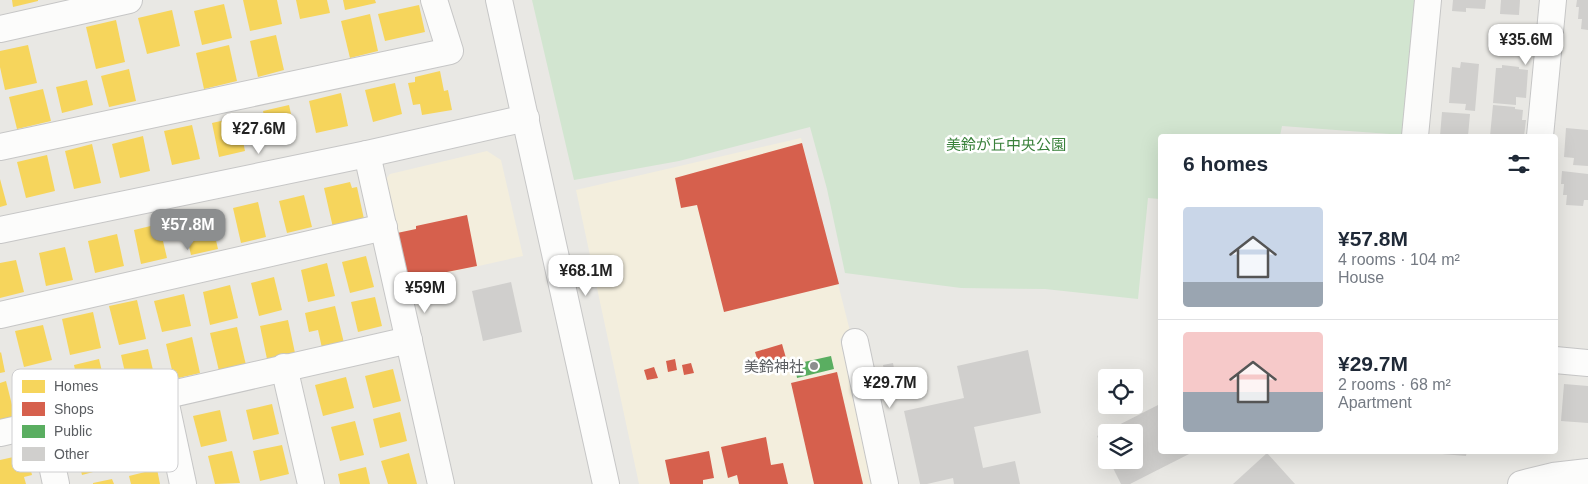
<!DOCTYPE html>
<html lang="en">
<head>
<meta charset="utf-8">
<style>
  :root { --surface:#fff; --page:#f2f2f3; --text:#1f2937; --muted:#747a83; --line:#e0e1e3; --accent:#8c8e8f }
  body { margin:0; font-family:Arial,"Noto Sans JP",sans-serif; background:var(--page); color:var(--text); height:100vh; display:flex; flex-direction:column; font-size:19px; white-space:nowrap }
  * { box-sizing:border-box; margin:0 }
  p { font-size:16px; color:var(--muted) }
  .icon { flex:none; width:28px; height:28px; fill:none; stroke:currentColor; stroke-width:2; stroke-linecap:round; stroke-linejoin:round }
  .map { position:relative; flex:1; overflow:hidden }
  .sheet { position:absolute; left:1158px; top:134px; width:400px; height:320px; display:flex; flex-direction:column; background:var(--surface); border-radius:5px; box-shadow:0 5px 20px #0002 }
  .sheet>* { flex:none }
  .tools { position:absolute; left:1098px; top:369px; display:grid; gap:10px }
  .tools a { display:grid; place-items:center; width:45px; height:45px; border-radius:5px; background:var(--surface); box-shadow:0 5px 20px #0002; font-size:25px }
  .price { position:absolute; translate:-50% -42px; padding:0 11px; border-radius:10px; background:#fff; color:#222; font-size:16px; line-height:32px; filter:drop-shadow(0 1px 2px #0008) }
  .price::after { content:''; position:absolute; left:50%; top:30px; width:15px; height:11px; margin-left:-8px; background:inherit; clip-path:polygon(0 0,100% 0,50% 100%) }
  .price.on { background:var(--accent); color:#fff }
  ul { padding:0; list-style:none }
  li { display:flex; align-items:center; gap:15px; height:125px; padding:0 25px }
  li+li { border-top:1px solid var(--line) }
  li span { display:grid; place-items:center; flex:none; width:140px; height:100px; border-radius:5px; color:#555 }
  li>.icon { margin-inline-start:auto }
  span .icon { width:60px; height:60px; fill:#fffc; stroke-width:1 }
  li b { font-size:21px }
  h2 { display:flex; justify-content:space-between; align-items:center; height:60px; padding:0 25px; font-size:21px }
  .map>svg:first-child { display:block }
</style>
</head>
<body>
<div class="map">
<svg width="1588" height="484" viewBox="0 0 1588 484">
  <rect width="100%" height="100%" fill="#e9e8e4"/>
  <g fill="#f3eedd">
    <path d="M801,138l50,197 -11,4 32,145h-233l-63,-294z"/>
    <path d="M487,151l14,9 22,96 -116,26 -23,-101 6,-7z"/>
  </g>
  <path fill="#d2e5d0" d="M532,0h883l-12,135 -121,-9 -2,10h-120v63l-12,-1 -10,101 -93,-10 -84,-1 -116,-15 -18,-84 -17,-62 -131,34 -105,19z"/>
  <g fill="#f6d55c">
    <path d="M12,0h26v1l-25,6z"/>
    <path d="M243,0h34l5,24 -32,7z"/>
    <path d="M296,0h31l3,13 -30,6z"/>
    <path d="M343,0h32l1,3 -31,7z"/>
    <path d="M224,4l8,34 -30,7 -8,-34z"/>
    <path d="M419,5l6,27 -40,9 -7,-27z"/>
    <path d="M172,10l8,36 -33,8 -9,-36z"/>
    <path d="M370,14l8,37 -28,7 -9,-37z"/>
    <path d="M116,20l9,42 -29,7 -10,-42z"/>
    <path d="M276,35l8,35 -26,7 -8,-36z"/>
    <path d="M28,45l9,38 -32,7 -5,-23v-16z"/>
    <path d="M229,45l8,36 -33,8 -8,-36z"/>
    <path d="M129,69l7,32 -27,6 -8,-31z"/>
    <path d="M440,71l4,20 4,-1 4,20 -30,5 -2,-11 -7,1 -5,-22 7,-1v-5z"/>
    <path d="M87,80l6,25 -31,8 -6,-26z"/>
    <path d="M395,83l7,31 -29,8 -8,-32z"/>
    <path d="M43,89l8,32 -34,8 -8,-32z"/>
    <path d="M341,93l7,33 -32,7 -7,-32z"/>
    <path d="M289,105l7,31 -26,6 -7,-31z"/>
    <path d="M238,117l7,34 -26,6 -7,-34z"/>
    <path d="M192,125l8,34 -28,6 -8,-34z"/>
    <path d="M143,136l7,35 -30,7 -8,-34z"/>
    <path d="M92,144l9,39 -27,6 -9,-38z"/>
    <path d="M47,155l8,36 -29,7 -9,-36z"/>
    <path d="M0,179l7,26 -7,2z"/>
    <path d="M350,182l2,6 5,-1 7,32 -30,13 -10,-44z"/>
    <path d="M304,195l8,32 -25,6 -8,-32z"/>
    <path d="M258,202l8,35 -25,6 -8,-35z"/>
    <path d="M210,214l8,35 -27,6 -8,-35z"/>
    <path d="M159,224l8,34 -26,6 -7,-34z"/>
    <path d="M117,234l7,32 -29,7 -7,-32z"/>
    <path d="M65,247l8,33 -27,6 -7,-33z"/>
    <path d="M366,256l8,31 -24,6 -8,-31z"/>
    <path d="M16,260l8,32 -24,6v-35z"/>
    <path d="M327,263l8,33 -27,6 -7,-32z"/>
    <path d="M274,277l8,33 -23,6 -8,-33z"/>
    <path d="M230,285l8,33 -28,7 -7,-33z"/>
    <path d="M184,294l7,32 -29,6 -8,-31z"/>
    <path d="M375,297l7,29 -24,6 -7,-30z"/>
    <path d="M137,300l9,39 -27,6 -10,-39z"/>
    <path d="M335,306l9,37 -22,5 -4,-18 -9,2 -4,-19z"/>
    <path d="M93,312l8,36 -31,7 -8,-36z"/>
    <path d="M288,320l7,33 -28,6 -7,-33z"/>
    <path d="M43,325l9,35 -28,7 -9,-36z"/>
    <path d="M237,327l9,38 -27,6 -9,-38z"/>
    <path d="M192,337l8,36 -26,6 -8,-35z"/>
    <path d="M148,349l8,34 -27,7 -8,-35z"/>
    <path d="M1,352l4,20 -5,1v-20z"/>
    <path d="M99,359l9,38 -26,6 -8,-38z"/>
    <path d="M393,369l8,32 -28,7 -8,-32z"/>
    <path d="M346,377l8,31 -31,8 -8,-31z"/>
    <path d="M6,381l9,36 -15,3v-37z"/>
    <path d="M272,404l7,30 -26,6 -7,-30z"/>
    <path d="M220,410l7,31 -26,6 -8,-31z"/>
    <path d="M400,412l7,29 -27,7 -7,-29z"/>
    <path d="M355,421l9,34 -24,6 -9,-34z"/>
    <path d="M100,435l8,33 -26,7 -8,-34z"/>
    <path d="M282,445l7,29 -29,7 -7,-30z"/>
    <path d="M232,451l8,32 -25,1 -7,-28z"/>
    <path d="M409,453l8,31h-29l-7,-23z"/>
    <path d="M27,454l5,21 -8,2 2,7h-26v-24z"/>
    <path d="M366,467l4,17h-30l-2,-10z"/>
    <path d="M157,469l3,15h-29l-2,-8z"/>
    <path d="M112,479l2,5h-21v-1z"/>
  </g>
  <g fill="#d6604d">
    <path d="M802,143l37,141 -115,28 -27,-107 -16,3 -6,-30z"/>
    <path d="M467,215l10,51 -70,14 -10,-47 19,-4v-3z"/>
    <path d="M782,344l4,14 -27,7 -4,-13z"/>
    <path d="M675,359l2,11 -9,2 -2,-11z"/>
    <path d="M691,363l3,10 -10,2 -2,-10z"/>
    <path d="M654,367l4,11 -11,2 -3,-10z"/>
    <path d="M837,372l26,112h-49l-23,-101z"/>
    <path d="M766,437l5,28 12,-2 5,21h-49l-2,-9 -9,3 -7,-31z"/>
    <path d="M709,451l5,27 -11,2v4h-33l-5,-24z"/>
  </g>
  <path fill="#5aae61" d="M831,356l3,13 -37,9 -2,-14z"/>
  <g fill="#d0cfcd">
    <path d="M1453,0h33l-1,9 -19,-1v4l-14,-1z"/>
    <path d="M1501,0h19l-1,15 -19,-1z"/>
    <path d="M1577,0h11v30l-7,-1 1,-10h-4l1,-12h-3z"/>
    <path d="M1461,62l18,2 -4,47 -10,-1 1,-6 -17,-1 3,-36 8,1z"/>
    <path d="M1502,65l17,2v2l9,1 -2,28 -10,-1v8l-23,-2 3,-35h6z"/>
    <path d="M1493,105l22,2v2l8,1 -1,10h4l-2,16h-34z"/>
    <path d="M1442,112l28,2 -2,22h-28z"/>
    <path d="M1566,128l22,2v36l-15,-1 1,-7 -10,-1z"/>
    <path d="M1562,171l26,3v26h-4l-1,6 -17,-1 1,-10h-4l1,-11h-3z"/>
    <path d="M511,282l11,50 -39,9 -11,-50z"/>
    <path d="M1028,350l13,63 -67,14 9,41 32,-7 5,23h-66l-1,-6 -26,6h-7l-16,-73 60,-13 -7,-32z"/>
    <path d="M893,363l2,11 -10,2 -2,-11z"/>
    <path d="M1564,384l24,2v37l-27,-2z"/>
    <path d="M1160,404v47h35l-65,33h-9l-12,-24h25v-28h-28v23l-9,-19z"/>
    <path d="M1430,451h37l-1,5 -36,-3z"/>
    <path d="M1267,453l28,31h-62z"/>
  </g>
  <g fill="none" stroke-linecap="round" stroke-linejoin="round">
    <g stroke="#c6c6c6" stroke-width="28">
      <g id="minor">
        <path d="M499,0l107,484"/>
        <path d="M0,29l129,-29"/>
        <path d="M1415,136l13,-136"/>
        <path d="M1540,136l13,-136"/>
        <path d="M0,147l450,-96 -16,-51"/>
        <path d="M367,154l74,330"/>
        <path d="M0,230l367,-76 159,-36"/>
        <path d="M0,315l384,-88"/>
        <path d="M855,342l30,142"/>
        <path d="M1555,360l33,3"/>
        <path d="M284,367l27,117"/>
        <path d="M164,395l19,89"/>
        <path d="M43,423l13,61"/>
        <path d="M0,433l409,-93"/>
        <path d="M1521,484l32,-8 35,-4"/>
      </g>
    </g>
    <use href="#minor" stroke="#fcfcfb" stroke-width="26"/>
  </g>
  <circle fill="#8c8e8f" stroke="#fff" stroke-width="2" cx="814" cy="366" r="5"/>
  <g text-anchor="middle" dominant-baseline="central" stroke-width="5" stroke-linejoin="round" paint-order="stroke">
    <g font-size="15" fill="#39813a" stroke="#fff">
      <text x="1006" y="144">美鈴が丘中央公園</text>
    </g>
    <g font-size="15" fill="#5a5d61" stroke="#fff" text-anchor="end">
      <text x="804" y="366">美鈴神社</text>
    </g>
  </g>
  <rect x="12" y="369" width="166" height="103" rx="8" fill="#fff" stroke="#ceced0" stroke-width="1"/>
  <rect x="22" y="380" width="23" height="13" fill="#f6d55c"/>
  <rect x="22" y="402" width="23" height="14" fill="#d6604d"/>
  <rect x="22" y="425" width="23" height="13" fill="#5aae61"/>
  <rect x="22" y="447" width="23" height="14" fill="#d0cfcd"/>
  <g font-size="14" fill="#5a5d61">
    <text x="54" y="391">Homes</text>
    <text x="54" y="414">Shops</text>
    <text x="54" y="436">Public</text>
    <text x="54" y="459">Other</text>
  </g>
</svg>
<div class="tools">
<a><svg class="icon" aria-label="locate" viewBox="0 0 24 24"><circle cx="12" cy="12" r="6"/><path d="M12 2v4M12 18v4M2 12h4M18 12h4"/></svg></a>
<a><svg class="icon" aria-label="layers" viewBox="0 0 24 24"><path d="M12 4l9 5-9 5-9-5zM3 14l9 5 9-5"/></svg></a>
</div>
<b class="price" style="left:1526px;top:66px">¥35.6M</b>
<b class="price" style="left:259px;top:155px">¥27.6M</b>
<b class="price on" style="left:188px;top:251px">¥57.8M</b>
<b class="price" style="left:586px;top:297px">¥68.1M</b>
<b class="price" style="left:425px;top:314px">¥59M</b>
<b class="price" style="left:890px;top:409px">¥29.7M</b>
<section class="sheet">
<h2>6 homes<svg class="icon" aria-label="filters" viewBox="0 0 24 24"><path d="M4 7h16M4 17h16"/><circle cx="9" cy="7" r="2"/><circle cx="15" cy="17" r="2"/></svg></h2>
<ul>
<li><span style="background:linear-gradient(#c9d6e8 75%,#9aa5b1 0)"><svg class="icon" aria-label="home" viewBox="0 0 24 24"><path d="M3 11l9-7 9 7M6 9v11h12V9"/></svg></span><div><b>¥57.8M</b><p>4 rooms · 104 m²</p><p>House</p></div></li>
<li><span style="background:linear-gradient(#f6c9c9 60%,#9aa5b1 0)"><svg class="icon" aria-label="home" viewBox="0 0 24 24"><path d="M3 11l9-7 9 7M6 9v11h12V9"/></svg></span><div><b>¥29.7M</b><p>2 rooms · 68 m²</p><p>Apartment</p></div></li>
</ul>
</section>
</div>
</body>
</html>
